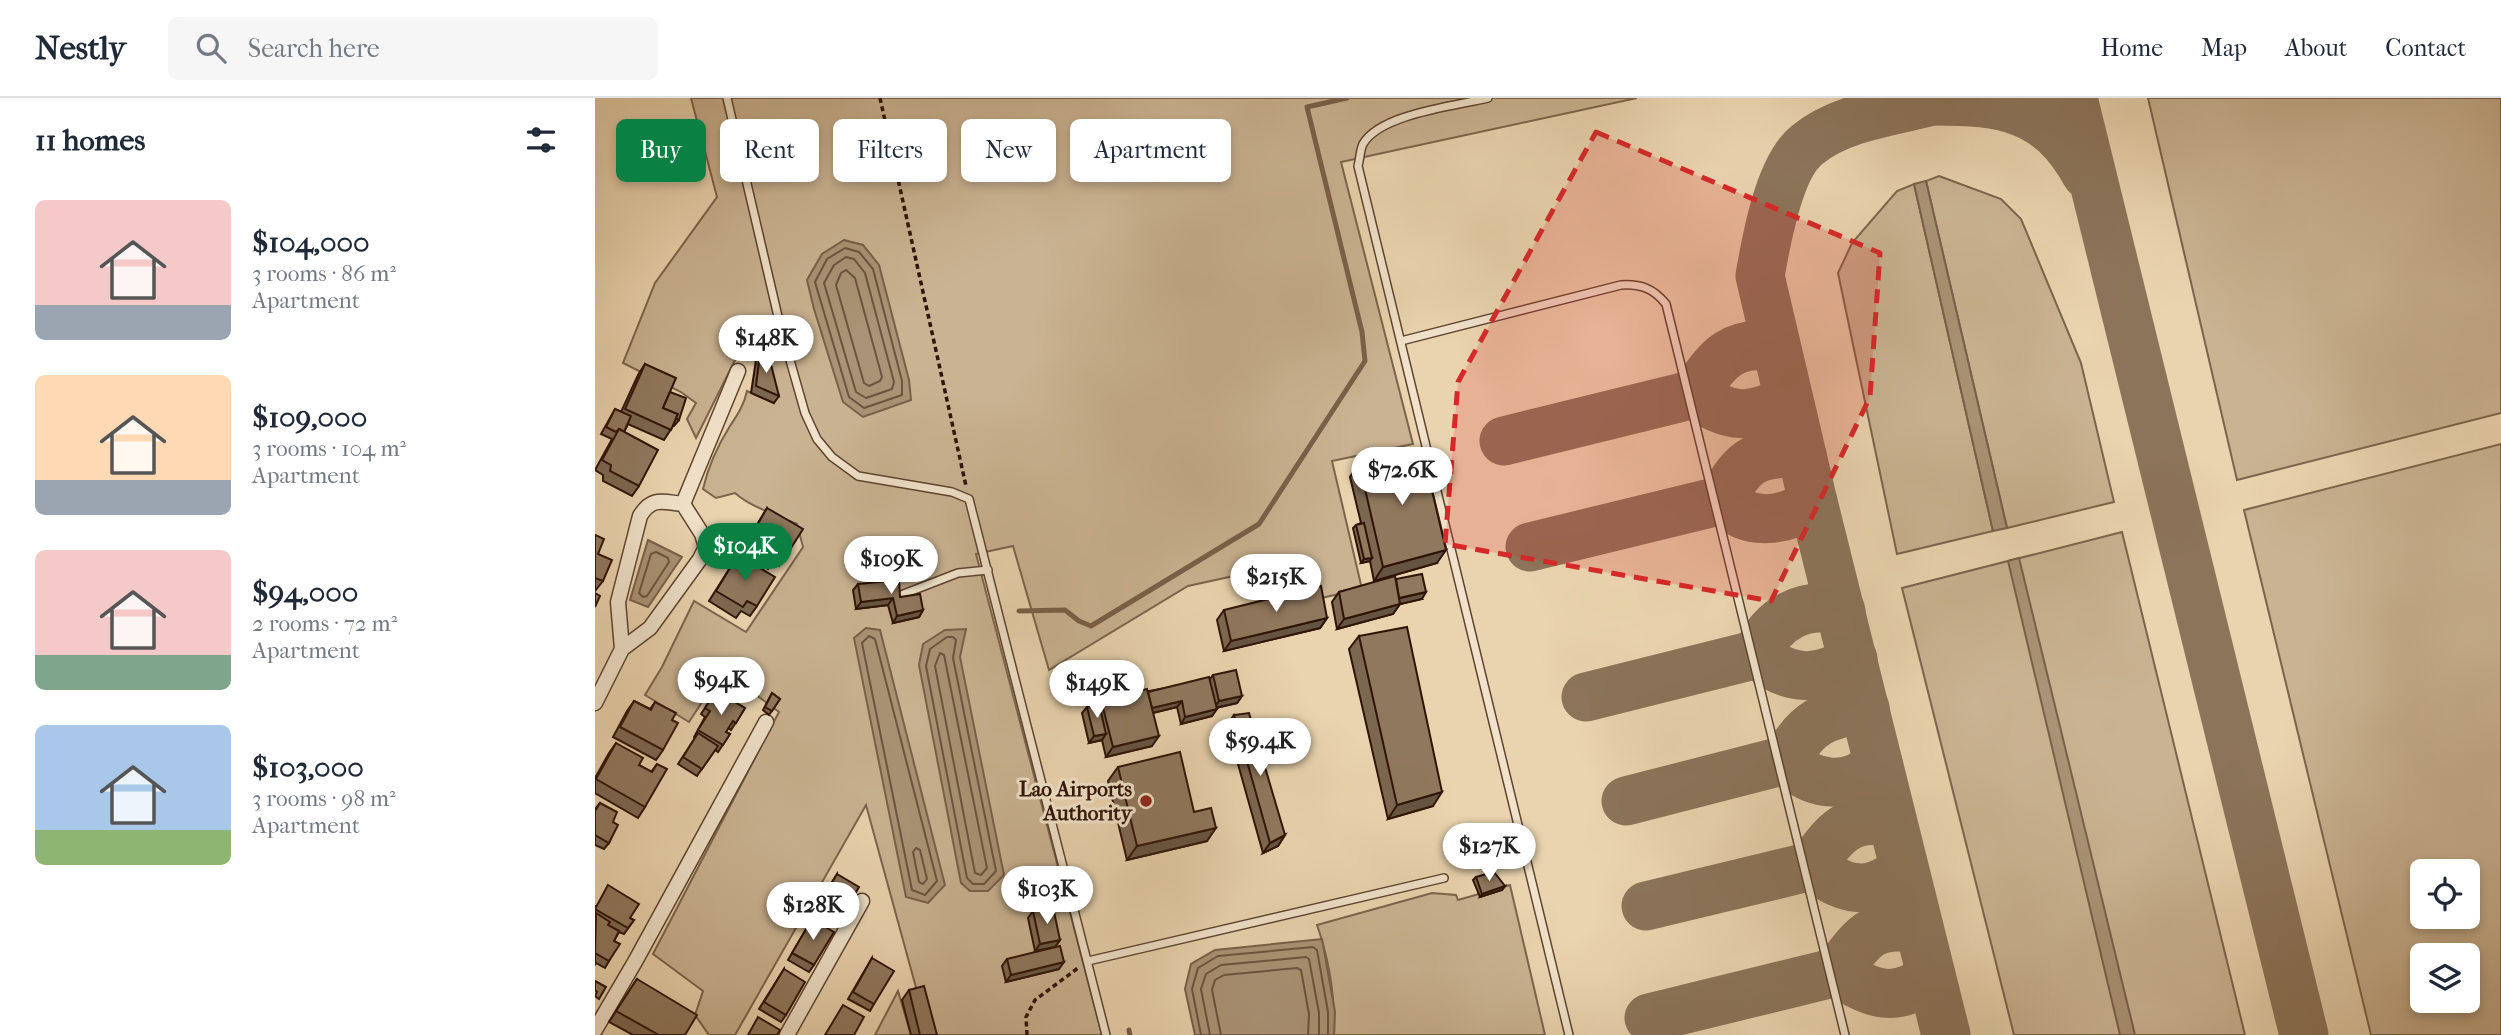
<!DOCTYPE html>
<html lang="en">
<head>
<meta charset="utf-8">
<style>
  :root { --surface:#fff; --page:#f6f6f7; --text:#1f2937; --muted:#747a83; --line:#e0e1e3; --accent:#0b8043 }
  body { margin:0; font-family:"IM FELL French Canon",serif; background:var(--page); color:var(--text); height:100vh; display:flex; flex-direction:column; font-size:26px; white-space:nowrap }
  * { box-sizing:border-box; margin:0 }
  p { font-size:23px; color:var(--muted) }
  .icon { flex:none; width:38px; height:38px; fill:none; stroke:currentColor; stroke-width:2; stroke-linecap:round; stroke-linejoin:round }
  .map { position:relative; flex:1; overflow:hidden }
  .panel { display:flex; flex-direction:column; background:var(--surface); width:595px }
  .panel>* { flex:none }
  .guide { position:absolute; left:21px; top:21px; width:665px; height:63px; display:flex; gap:14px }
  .fabs { position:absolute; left:1815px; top:761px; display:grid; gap:14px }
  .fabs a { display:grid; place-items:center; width:70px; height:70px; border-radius:10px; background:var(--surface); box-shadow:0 4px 10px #0003; font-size:35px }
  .price { position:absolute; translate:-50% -60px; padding:0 16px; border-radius:24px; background:#fff; color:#222; font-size:23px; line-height:46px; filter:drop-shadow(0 2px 4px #0008) }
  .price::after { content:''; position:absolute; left:50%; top:42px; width:21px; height:16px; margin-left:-10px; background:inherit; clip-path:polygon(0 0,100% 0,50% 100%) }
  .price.on { background:var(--accent); color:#fff }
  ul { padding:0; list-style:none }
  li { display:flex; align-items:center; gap:21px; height:175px; padding:0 35px }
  li span { display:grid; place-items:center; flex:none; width:196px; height:140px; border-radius:10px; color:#555 }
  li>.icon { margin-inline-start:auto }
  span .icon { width:84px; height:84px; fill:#fffc; stroke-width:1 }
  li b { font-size:30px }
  h2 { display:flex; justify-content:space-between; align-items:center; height:84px; padding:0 35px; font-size:30px }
  .chip { padding:0 24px; border-radius:10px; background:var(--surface); box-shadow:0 4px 10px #0003; font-size:24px; line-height:63px }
  .chip.on { background:var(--accent); color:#fff }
  header { display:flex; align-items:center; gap:42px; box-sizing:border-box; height:98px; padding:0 35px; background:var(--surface); border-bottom:2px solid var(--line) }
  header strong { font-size:33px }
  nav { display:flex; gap:38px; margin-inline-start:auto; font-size:24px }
  .search { width:490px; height:63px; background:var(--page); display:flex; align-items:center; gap:18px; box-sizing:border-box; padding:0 24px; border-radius:10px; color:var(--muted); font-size:26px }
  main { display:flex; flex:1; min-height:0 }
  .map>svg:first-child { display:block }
</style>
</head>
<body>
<header>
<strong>Nestly</strong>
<div class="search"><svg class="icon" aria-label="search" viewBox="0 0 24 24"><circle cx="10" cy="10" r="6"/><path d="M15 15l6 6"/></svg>Search here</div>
<nav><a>Home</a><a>Map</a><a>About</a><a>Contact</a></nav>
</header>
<main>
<section class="panel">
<h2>11 homes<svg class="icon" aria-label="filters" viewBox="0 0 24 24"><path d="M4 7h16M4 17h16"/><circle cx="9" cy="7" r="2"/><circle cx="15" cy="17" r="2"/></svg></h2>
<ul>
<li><span style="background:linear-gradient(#f6c9c9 75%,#9aa5b1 0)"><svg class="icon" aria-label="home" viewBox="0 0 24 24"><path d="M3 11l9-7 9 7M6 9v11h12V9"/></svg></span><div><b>$104,000</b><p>3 rooms · 86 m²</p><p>Apartment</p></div></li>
<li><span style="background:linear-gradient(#ffd9b3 75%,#9aa5b1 0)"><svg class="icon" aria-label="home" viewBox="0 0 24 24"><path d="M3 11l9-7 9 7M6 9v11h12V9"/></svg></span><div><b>$109,000</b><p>3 rooms · 104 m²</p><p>Apartment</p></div></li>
<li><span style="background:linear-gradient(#f6c9c9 75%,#7fa58c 0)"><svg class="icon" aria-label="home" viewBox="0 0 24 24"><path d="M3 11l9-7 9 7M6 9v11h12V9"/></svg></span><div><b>$94,000</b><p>2 rooms · 72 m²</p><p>Apartment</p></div></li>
<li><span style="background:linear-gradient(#a9c7e8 75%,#8fb573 0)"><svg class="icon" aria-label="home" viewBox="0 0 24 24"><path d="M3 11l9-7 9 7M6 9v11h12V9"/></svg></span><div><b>$103,000</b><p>3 rooms · 98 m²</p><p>Apartment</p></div></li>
</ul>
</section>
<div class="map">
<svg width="1906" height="937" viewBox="0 0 1906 937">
  <rect width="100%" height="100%" fill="#ead4af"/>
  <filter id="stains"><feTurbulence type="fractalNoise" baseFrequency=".00286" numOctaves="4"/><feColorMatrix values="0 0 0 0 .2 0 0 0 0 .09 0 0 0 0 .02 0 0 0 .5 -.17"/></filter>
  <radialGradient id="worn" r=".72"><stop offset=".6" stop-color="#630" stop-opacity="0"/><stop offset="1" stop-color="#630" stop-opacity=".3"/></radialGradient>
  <g fill="#cab392" stroke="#7c644c" stroke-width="2" fill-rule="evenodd">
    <path d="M96,0h946l-296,64 72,282 -81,17 30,128 -41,9 -14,-38 -119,26 -139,84 -36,-124 -37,8 126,481h-173l-63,-230 -131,230h-26l-14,-20 8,-24 -50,-37 126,-242 -56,-42 -34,52 -44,-27 17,-28 32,-66 52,31 57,-85 -6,-23c-21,-10 -45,-16 -62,-31l-19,5 -13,-9c5,-22 15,-44 27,-63 8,-12 14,-21 17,-35l26,12 -20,-79 -57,114 -9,-19 9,-16 -15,-11 -58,-29 32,-80 62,-86z"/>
    <path d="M1553,0h353v315l-264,67z"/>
    <path d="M1344,78l62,23 20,20 60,144 33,139 -107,26 -81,-347z"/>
    <path d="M1319,86l79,347 -96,23 -59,-281 14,-30 45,-52z"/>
    <path d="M1906,346v591h-130l-127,-525zM1827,774h45v45h-45zM1827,858h45v45h-45z"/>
    <path d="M1527,434l123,503h-231l-112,-447z"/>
    <path d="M915,787l35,150h-211c1,-36 -5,-76 -17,-110l115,-32 24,2 2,5z"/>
    <path d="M303,893l13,44h-36z"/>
  </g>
  <g fill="#aa9376" stroke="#796049" stroke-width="2">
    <path d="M1331,83l81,347 -14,3 -79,-347z"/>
    <path d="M249,142l19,5 16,20 30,115 2,20 -48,17 -20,-15 -29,-93 -7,-29 15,-26z"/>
    <path d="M53,442l34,17 -34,50 -18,-7z"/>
    <path d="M1424,460l116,477h-15l-112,-474z"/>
    <path d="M271,530l14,2 65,255 -17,18 -22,-6 -52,-259z"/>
    <path d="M371,531l-6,28 44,218 -16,16h-18l-9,-8 -42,-218 4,-21 22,-14z"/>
    <path d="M727,841l13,73 -1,23h-139l-10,-46 6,-25 24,-14z"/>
  </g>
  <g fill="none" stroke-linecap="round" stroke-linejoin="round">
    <g stroke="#6c543e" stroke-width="2">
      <path d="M250,150l14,4 14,17 29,112v14l-38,13 -15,-11 -34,-115 12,-23z"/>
      <path d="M251,159l8,2 11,14 29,109 -2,7 -26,9 -10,-6 -32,-109 10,-18z"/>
      <path d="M251,172l9,8 27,99 -2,4 -11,5 -5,-3 -28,-98 5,-12z"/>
      <path d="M61,454l12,6 1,4 -22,34 -4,1 -4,-4 12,-39z"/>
      <path d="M274,538l6,3 62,242 -12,14 -13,-5 -50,-247z"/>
      <path d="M352,539h6l3,3 -3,18 43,213 -12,13h-11l-6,-6 -41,-212 4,-17z"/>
      <path d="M345,555l4,2 43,213 -6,7 -6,-2 -40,-207z"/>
      <path d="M321,750l4,2 7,29 -4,5 -4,-2 -6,-30z"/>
      <path d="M606,937l-9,-46 6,-21 20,-12 95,-9 4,3 11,62v23"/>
      <path d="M615,937l-9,-46 5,-15 15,-9 85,-8 3,2 10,54v22"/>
      <path d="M626,937l-9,-45 3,-10 9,-5 73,-7 4,2 8,44 -1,21"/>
    </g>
    <g stroke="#796049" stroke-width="5">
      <path d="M424,513l46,-1 14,11 12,5 168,-102 106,-163 -3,-29 -55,-225 40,-9"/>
      <path d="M534,932l1,5"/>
    </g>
    <g stroke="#8c745a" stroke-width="49">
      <path d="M1350,0c-43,12 -102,17 -138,47 -28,22 -41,96 -47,131l53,226 133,533"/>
      <path d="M1478,0l231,937"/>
      <path d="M1338,3c71,0 116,6 153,73"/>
      <path d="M1100,296c20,-34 39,-56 81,-46"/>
      <path d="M909,343l191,-47c32,25 60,26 93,4"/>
      <path d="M1128,402c17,-39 37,-51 79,-45"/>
      <path d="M935,449l193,-47c25,27 62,22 90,2"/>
      <path d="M1163,556c13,-36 47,-53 83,-43"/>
      <path d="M991,599l172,-43c30,28 63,28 95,5"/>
      <path d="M1191,662c21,-39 38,-44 79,-52"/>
      <path d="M1031,703l160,-41c27,27 64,31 92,3"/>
      <path d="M1297,725c-42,-10 -59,11 -80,43 31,25 59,32 91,3"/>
      <path d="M1051,808l166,-40"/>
      <path d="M1242,874c27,-36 35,-51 82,-43"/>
      <path d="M1054,920l188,-46c34,23 60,32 94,4"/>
    </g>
    <g stroke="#5e4430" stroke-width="10">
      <g id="lane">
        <path d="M132,0l53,227 25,88 12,26 15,18 26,19 94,16 17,7 137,536"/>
        <path d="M893,0c-33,8 -108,16 -125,46 -3,6 -3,15 -5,22l211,869"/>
        <path d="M806,243l220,-56c20,-1 32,3 45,19l179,731"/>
        <path d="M306,497l57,-22 30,-3"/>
        <path d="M493,863l356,-83"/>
      </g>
    </g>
    <g stroke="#5e4430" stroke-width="17">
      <g id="street">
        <path d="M88,406l55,-133"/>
        <path d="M0,605l27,-54 28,-21 50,-69 6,-12 -4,-13 -19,-30c-20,-2 -31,-8 -43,12l-22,86 4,47"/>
        <path d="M0,932l41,-70 130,-238"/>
        <path d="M192,937l75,-134"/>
      </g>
    </g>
    <g stroke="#2f1406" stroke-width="3.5" stroke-dasharray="5 3.5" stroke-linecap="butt">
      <path d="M285,0l86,388"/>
      <path d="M432,937l-1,-18 9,-17 43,-32"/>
    </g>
    <use href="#lane" stroke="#f1e3cb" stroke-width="7"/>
    <use href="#street" stroke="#f1e3cb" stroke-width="14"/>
  </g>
  <g fill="#7c6751" stroke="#2f1406" stroke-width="2">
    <path d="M165,255l19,43 -5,7 -23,-10 5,-33z"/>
    <path d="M50,266l25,28 9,28 -5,6h-1l-9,14 -36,-16 -4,8 15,54 -7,10 -29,-15v-6l-8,-5 17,-31 -11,-5 14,-25 6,3 17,-37z"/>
    <path d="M764,365l78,100 -63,18 -4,-20 -9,2 -8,-35 3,-3 5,-2 -11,-46z"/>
    <path d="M172,410l19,48 -7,10 -6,-3 -5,6 -28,-16z"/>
    <path d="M0,437l8,46 -8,10z"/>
    <path d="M143,457l19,51 -7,10 -9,-5 -5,7 -27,-17z"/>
    <path d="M801,481l26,20 -22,5 -7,10 -56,15 -5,-27 7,-10z"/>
    <path d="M263,486l42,13 23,13 -4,7 -26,6 -5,-18 -32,4 -3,-19z"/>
    <path d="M629,512l103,8 -7,10 -96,23 -7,-31z"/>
    <path d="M764,538l74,170 -45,13 -39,-170z"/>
    <path d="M618,577l29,21 -5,7 -21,5 -4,8 -31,8 -4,-17 -24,6 -1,33 -46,11 -4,-17 -13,3 -7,-30 5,-6 12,-3 2,-4 108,-20z"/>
    <path d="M121,593l29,17 -14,22 -3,-2 -2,4 4,2 -12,18 -3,-2 -18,26 -19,-12 17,-26 -1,-1 11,-20 -4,-3z"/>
    <path d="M177,595l8,6 -11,16 -6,-5z"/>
    <path d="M39,603l16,8 5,-7 17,18 -9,30 -7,10 -43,-23 14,-26z"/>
    <path d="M639,617l51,120 -7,11 -15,7 -36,-128z"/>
    <path d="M21,645l23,22 12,7 6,-8 -12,43 -7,11 -43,-25v-15l14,-25z"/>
    <path d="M523,669l76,45 13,29 -80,19 -19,-79z"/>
    <path d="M5,705l13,19 -4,21 -5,6 -9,-4v-36z"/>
    <path d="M242,776l2,46 -5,7 -21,-13z"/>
    <path d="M881,779l29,9 -3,4 -22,7 -7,-17z"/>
    <path d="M0,808l39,14 -10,14 -5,-2 -5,9 -5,20 -4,7 -9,-5 -1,2z"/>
    <path d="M438,813l27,29 -5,7 -20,4 -7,-33z"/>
    <path d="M217,821l2,46 -5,7 -21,-12z"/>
    <path d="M277,860l2,46 -4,7 -22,-12z"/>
    <path d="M412,861l52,10 -53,13 -4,-16z"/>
    <path d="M189,871l2,46 -5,7 -22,-13z"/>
    <path d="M42,881l48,56h-52l-24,-13z"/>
    <path d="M314,892l28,45h-26l-9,-35z"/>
  </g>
  <g fill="#655442" stroke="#2f1406" stroke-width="2">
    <path d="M851,452l-9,13 -63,18 9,-14z"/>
    <path d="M777,460l-2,3 -9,2 3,-4z"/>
    <path d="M831,494l-4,7 -30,7 4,-7z"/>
    <path d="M298,500l-5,7 -32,4 5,-7z"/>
    <path d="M805,506l-7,10 -56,15 7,-10z"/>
    <path d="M328,512l-4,7 -26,6 4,-7z"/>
    <path d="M732,520l-7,10 -96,23 7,-10z"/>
    <path d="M647,598l-5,7 -23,5 5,-7z"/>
    <path d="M587,603l-5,6 -33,8 5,-7z"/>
    <path d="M622,611l-5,7 -31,8 4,-7z"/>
    <path d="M511,636l-4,6 -13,3 5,-7z"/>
    <path d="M564,638l-7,10 -46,11 7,-10z"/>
    <path d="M847,694l-9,14 -45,13 9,-14z"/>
    <path d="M621,730l-9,13 -80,19 10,-14z"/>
    <path d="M690,737l-7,11 -15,7 7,-10z"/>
    <path d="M910,788l-3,4 -22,7 2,-3z"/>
    <path d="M465,842l-5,7 -20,4 5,-7z"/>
    <path d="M469,864l-5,7 -53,13 5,-7z"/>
  </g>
  <g fill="#90785e" stroke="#2f1406" stroke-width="2">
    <path d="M165,255h8l11,43 -23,-10z"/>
    <path d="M50,266l31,14 -13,30 15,6 -7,16 -46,-21z"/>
    <path d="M75,294l16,6 -7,22 -3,-2 2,-4 -15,-6z"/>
    <path d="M20,311l16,7 -7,16 -5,-3 -3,3 -10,-5z"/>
    <path d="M24,331l39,21 -19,36 -29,-15 1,-6 -9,-5z"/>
    <path d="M827,350l24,102 -63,17 -24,-104z"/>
    <path d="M172,410l36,21 -17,27 -7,-4 -4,7 -28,-16z"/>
    <path d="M769,425l8,35 -8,1 -8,-34z"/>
    <path d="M0,437l9,4 -6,15 14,6 -9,21 -8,-3z"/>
    <path d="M143,457l37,22 -18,29 -10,-5 -4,6 -27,-16z"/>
    <path d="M827,476l4,18 -27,6 -3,-19z"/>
    <path d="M800,478l5,28 -56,15 -5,-27z"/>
    <path d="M304,482l1,17 20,-3 3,16 -26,6 -4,-18 -32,4 -3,-18z"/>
    <path d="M726,488l6,32 -96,23 -7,-31z"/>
    <path d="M0,495l5,3 -5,11z"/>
    <path d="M812,529l35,165 -45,13 -38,-169z"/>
    <path d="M641,572l6,26 -23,5 -6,-26z"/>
    <path d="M614,579l8,32 -32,8 -3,-16 -30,7 -4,-16z"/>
    <path d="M552,591l12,47 -46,11 -12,-47z"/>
    <path d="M121,593l29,17 -9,15 -3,-2 -7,11 4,2 -7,11 -25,-15 12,-19 -5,-3z"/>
    <path d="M177,595l8,6 -8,12 -7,-4z"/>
    <path d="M39,603l17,9 4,-8 21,11 -4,7 6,3 -15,27 -43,-23z"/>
    <path d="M504,606l7,30 -12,2 -7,-29z"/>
    <path d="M654,615l36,122 -15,8 -36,-128z"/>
    <path d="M103,635l20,13 -16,23 -19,-12z"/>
    <path d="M21,645l27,15 -4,7 13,7 5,-8 10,5 -22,38 -49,-28z"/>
    <path d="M585,654l14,60 17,-4 5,20 -79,18 -19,-79z"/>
    <path d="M5,705l17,9 -4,10 5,3 -9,18 -14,-8v-24z"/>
    <path d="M899,774l11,14 -23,8 -6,-17z"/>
    <path d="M242,776l22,13 -20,33 -22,-13z"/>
    <path d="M13,787l31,19 -9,14 4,2 -6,8 -33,-19z"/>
    <path d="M458,809l7,33 -20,4 -7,-33z"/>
    <path d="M1,815l14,9 -2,3 11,6 -5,10 6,3 -11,17 -14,-8z"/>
    <path d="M217,821l22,13 -20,33 -22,-12z"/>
    <path d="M465,848l4,16 -53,13 -4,-16z"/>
    <path d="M277,860l22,13 -20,33 -21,-12z"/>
    <path d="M189,871l21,13 -19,33 -22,-13z"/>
    <path d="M42,881l60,36 -12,20h-26l-43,-24z"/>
    <path d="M0,883l11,6 -7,12 -4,-3 2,-4 -2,-2z"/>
    <path d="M329,888l13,49h-17l-11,-45z"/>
    <path d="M248,907l21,12 -10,18h-29z"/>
    <path d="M163,919l22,13 -3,5h-29z"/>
  </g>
  <path fill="#d62828" fill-opacity="0.2" stroke="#d62828" stroke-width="5" stroke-dasharray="14 9" stroke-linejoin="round" d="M1001,34l284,121 -10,144 -99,204 -326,-57 13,-162z"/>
  <circle fill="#8f2418" stroke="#f1e3cb" stroke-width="2.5" cx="551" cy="703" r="7"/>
  <g text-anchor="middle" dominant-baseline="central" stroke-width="6" stroke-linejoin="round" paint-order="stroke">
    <g font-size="21" font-weight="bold" fill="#2f1406" stroke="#f1e3cb" text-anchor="end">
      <text x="537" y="691">Lao Airports<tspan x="537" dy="24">Authority</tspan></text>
    </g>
  </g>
  <rect width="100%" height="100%" filter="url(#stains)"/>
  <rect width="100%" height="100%" fill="url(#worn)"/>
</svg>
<div class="fabs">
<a><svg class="icon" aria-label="locate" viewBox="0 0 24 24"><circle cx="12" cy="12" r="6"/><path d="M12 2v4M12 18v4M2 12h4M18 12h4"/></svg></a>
<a><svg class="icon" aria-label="layers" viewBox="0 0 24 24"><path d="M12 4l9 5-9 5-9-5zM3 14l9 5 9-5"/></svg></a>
</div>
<b class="price" style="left:171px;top:277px">$148K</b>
<b class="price" style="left:807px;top:409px">$72.6K</b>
<b class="price on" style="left:150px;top:485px">$104K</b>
<b class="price" style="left:296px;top:498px">$109K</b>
<b class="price" style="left:681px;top:516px">$215K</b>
<b class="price" style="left:126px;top:619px">$94K</b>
<b class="price" style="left:502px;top:622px">$149K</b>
<b class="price" style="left:665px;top:680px">$59.4K</b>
<b class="price" style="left:894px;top:785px">$127K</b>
<b class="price" style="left:452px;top:828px">$103K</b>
<b class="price" style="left:218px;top:844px">$128K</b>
<div class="guide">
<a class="chip on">Buy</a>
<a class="chip">Rent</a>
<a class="chip">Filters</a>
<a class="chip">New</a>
<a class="chip">Apartment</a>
</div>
</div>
</main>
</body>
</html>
